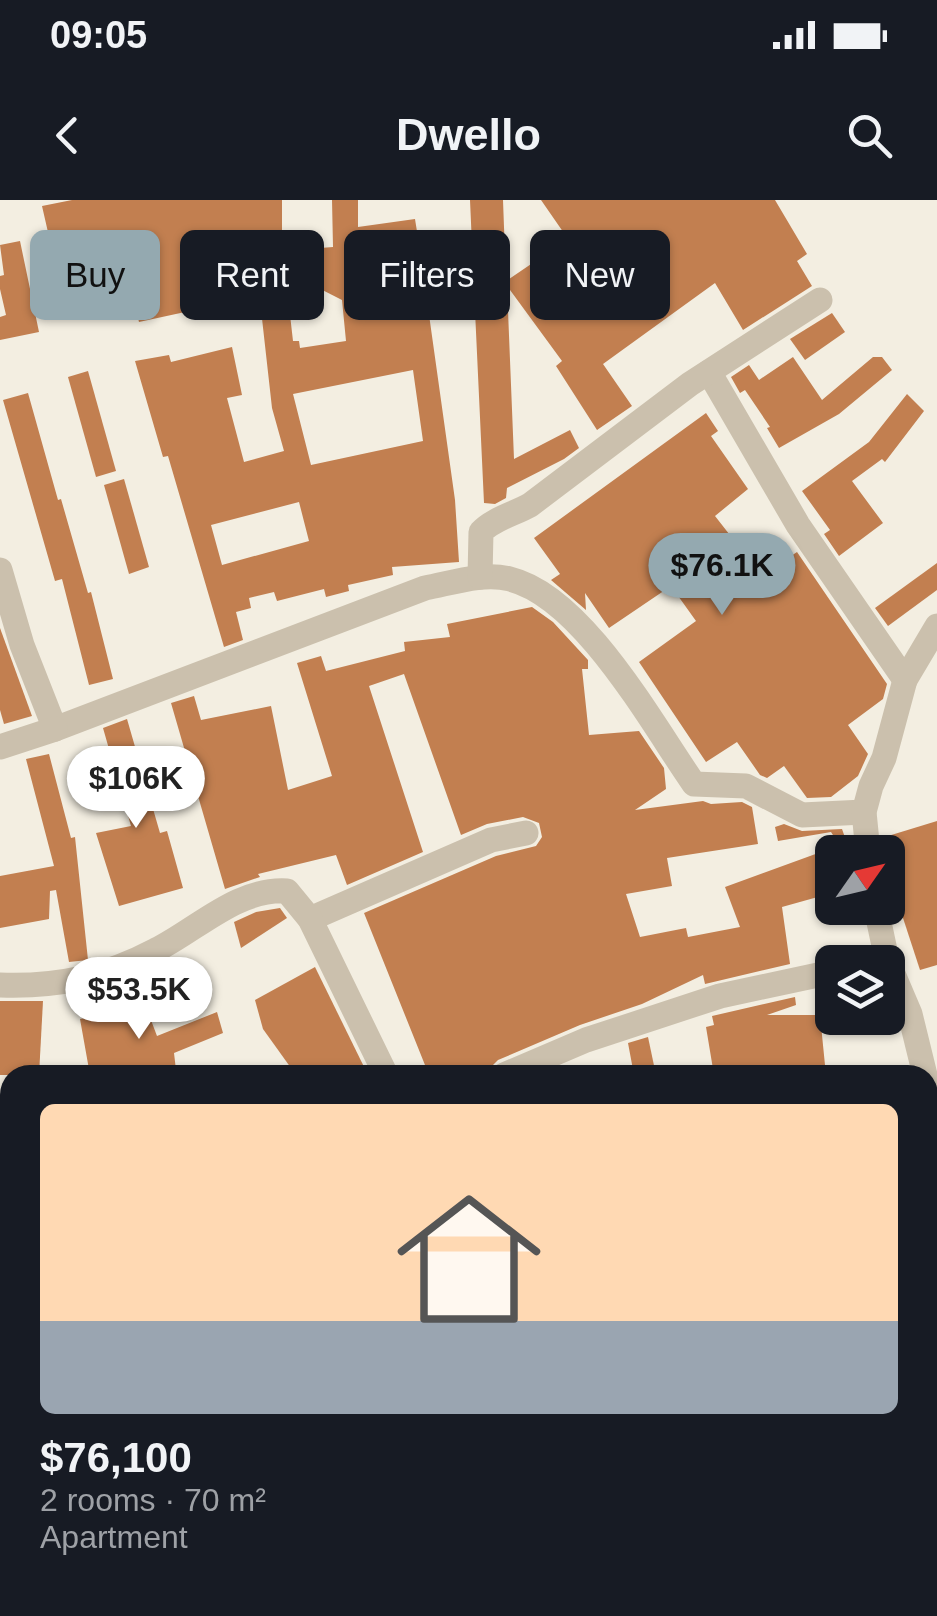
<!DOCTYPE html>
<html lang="en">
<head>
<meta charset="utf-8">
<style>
  :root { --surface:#171b24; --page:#20242c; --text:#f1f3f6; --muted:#9ea1a6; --accent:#94a9b0 }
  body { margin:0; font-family:Helvetica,sans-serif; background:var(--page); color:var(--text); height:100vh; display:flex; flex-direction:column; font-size:38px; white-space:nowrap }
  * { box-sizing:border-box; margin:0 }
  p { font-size:32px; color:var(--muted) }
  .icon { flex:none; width:55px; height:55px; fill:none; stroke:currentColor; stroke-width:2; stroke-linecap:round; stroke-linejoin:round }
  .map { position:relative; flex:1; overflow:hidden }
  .details { position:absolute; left:0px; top:865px; width:938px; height:552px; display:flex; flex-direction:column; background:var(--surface); border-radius:30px 30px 0 0; box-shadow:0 2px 8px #0004 }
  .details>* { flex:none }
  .top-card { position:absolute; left:30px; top:30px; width:878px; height:90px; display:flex; gap:20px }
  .needle { width:65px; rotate:56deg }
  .tools { position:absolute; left:815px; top:635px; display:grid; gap:20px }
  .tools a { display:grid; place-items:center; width:90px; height:90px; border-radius:15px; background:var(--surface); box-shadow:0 2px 8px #0004; font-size:50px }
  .price { position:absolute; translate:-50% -85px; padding:0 22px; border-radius:35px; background:#fff; color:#222; font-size:32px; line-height:65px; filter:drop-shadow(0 2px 5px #0008) }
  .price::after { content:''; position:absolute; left:50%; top:60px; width:30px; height:22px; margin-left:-15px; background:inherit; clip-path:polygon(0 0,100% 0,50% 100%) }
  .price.current { background:var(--accent); color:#111 }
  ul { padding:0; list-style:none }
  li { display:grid; align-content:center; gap:20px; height:530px; padding:0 40px }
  li span { display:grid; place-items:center; height:310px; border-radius:15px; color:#555 }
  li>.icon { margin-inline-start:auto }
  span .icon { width:180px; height:180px; fill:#fffc; stroke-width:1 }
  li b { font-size:42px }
  .pill { padding:0 35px; border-radius:15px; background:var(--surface); box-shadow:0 2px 8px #0004; font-size:35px; line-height:90px }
  .pill.current { background:var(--accent); color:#111 }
  .status { display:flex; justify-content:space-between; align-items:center; height:70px; padding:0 50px; background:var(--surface); direction:ltr }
  .status svg { height:28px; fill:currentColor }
  header { display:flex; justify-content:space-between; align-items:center; height:130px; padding:0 40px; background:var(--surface); font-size:45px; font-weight:600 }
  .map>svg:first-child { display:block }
</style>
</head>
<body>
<div class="status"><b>09:05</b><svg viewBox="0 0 49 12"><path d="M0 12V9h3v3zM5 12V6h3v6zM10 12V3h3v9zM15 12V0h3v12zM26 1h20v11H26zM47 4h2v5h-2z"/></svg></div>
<header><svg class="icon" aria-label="back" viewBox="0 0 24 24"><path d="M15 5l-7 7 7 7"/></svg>Dwello<svg class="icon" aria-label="search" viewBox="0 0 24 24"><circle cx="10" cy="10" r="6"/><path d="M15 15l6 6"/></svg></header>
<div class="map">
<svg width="937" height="1416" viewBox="0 0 937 1416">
  <rect width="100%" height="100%" fill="#f3eee1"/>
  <g fill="#c27f50" fill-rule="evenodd">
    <path d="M72,0h210v51l51,-4 -1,-47h26v27l57,-8 4,25 53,1 -2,-45h33l3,81 62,-42 -27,-39h234l32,54 -10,7 15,25 -69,44 -28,-47 -112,81 29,42 -35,24 -41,-64 6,-5 -55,-75 7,173 56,-29 9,18 -15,11 -57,29 -1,10 -11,6 -11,-1 -11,-235h-39v11h-10l31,221 4,62 -67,5 1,8 -45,10 1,6 -23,6 -2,-8 -47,12 -3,-9 -25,6 2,10 -15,4 7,28 -19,7 -56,-191 -5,1 -28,-96 34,-6 2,7 61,-15 10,48 -15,3 17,64 40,-11 -12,-43 -17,-152 -5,-3h5l-2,-13 -45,-1 14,65 -83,18 -21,-87 -19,5 -2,-9 -47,10 -8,-35zM285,71l57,29 4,41 -46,7 -1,-7h-6zM413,170l10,71 -112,24 -18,-71zM299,302l10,39 -87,24 -11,-40z"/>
    <path d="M20,41l19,91 -39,8v-23l6,-2 -6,-26v-13l4,-1 -4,-30z"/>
    <path d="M832,113l13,19 -40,28 -15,-21z"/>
    <path d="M793,157l29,43 51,-43h9l10,13 -53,44 -60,34 -12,-20 3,-1 -25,-37 -5,3 -9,-16 18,-12 10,15z"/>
    <path d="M88,171l28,100 -20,6 -28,-100z"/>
    <path d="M28,193l30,107 3,-1 27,94 3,-1 22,87 -24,6 -27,-106 -7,2 -52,-181z"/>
    <path d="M907,194l17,17 -39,51 -3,-3 -30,22 31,42 -44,33 -15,-22 6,-4 -28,-39 67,-49z"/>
    <path d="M706,213l12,18 -7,5 37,53 -33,27 18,23 -17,12 -1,5 24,35 58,-39 90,132 -4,15 -35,26 20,29 -10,22 -27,21 -24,1 -23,-32 -17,12 -7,-3 -23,-33 -31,20 -67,-100 57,-41 -25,-35 -62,42 -24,-35 1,17 -35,-30 9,-6 -26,-36z"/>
    <path d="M124,279l25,88 -20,7 -25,-89z"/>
    <path d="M937,363v27l-49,36 -13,-18z"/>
    <path d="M532,407l21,15 35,38v9h-6l7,66 50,-4 25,37 2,21 -31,21 68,-9 8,3 31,-2 10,5 6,37 -91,14 5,28 -46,8 14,43 46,-9 2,9 52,-10 -15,-40 107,-39v45l-50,14 8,57 -85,20 -2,-9 -61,29 -62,21 -82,35 -8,8 -17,7h-44l-65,-162 132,-57 40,-10 6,-9 -3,-14 -16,-6 -36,7 -26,11 -57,-161 -35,12 54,166 -76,33 -11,-30 -78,19 2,3 -35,12 -54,-186 23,-7 7,24 70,-14 17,84 44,-14 -35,-113 24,-7 5,15 79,-20 -1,-9 46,-5 -3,-13z"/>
    <path d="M0,428l32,88 -28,8 -4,-14z"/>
    <path d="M127,519l33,114 7,-2 16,57 -64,18 -23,-73 35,-7 -28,-98z"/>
    <path d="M49,554l22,84 4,-1 13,123 -19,2 -13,-72 -6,1 -1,28 -49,9v-52l54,-10 -28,-107z"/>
    <path d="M937,621v144l-17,5 -32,-98v-36z"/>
    <path d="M784,624l18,7 40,-2 6,17 -6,3 -11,-17 -53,9 -3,-14z"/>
    <path d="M280,708l7,10 -46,30 -7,-26 22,-10z"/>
    <path d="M315,767l53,108h-72l-33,-46 -8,-29z"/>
    <path d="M795,797l1,8 -29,10h53l6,60h-112l-8,-48 8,-2 -2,-9z"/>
    <path d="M143,799l14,37 60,-24 6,21 -49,20 2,17 -27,5h-59l-10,-56 46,-8 -2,-5z"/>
    <path d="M0,801h43l-4,74h-39z"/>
    <path d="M648,837l8,38h-22l-6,-32z"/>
  </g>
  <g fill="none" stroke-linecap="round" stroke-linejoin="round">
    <g stroke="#cbc0ad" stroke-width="25">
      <path d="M709,172l89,153 107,155"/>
      <path d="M0,370l22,75 33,84 370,-141c27,-5 58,-16 85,-9 73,18 142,145 184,205l52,2 56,29 62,-3"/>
      <path d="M480,377l1,-45c12,-13 33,-18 49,-27l160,-121 130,-84"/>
      <path d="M0,547l55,-18"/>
      <path d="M868,652l-4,-40 7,-26 13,-28 21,-78 32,-54"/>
      <path d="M876,708l11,52 23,54 15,61"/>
      <path d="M310,719l181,-79 35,-7"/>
      <path d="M0,785c58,2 105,-8 156,-35 42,-21 81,-62 131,-59l23,28 76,156"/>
      <path d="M504,875l82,-35 134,-44 112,-24"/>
      <path d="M928,885l9,48"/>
      <path d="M0,1049h10"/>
      <path d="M937,1250l-7,39 7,36"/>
      <path d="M0,1376l10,1"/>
      <path d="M358,1408l6,8"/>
      <path d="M580,1408l43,8"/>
    </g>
  </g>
</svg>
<div class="tools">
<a><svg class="needle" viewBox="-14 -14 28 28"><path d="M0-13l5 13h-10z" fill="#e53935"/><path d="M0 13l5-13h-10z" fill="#9ea1a6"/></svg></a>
<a><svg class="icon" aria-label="layers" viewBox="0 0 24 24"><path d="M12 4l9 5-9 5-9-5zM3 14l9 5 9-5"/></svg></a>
</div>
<b class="price current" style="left:722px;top:418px">$76.1K</b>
<b class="price" style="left:136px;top:631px">$106K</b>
<b class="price" style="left:139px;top:842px">$53.5K</b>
<div class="top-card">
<a class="pill current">Buy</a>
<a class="pill">Rent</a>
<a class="pill">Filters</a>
<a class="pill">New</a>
</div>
<section class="details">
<ul>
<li><span style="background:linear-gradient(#ffd9b3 70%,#9aa5b1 0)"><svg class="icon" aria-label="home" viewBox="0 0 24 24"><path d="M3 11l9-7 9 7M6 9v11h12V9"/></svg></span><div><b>$76,100</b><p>2 rooms · 70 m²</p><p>Apartment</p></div></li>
</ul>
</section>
</div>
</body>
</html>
